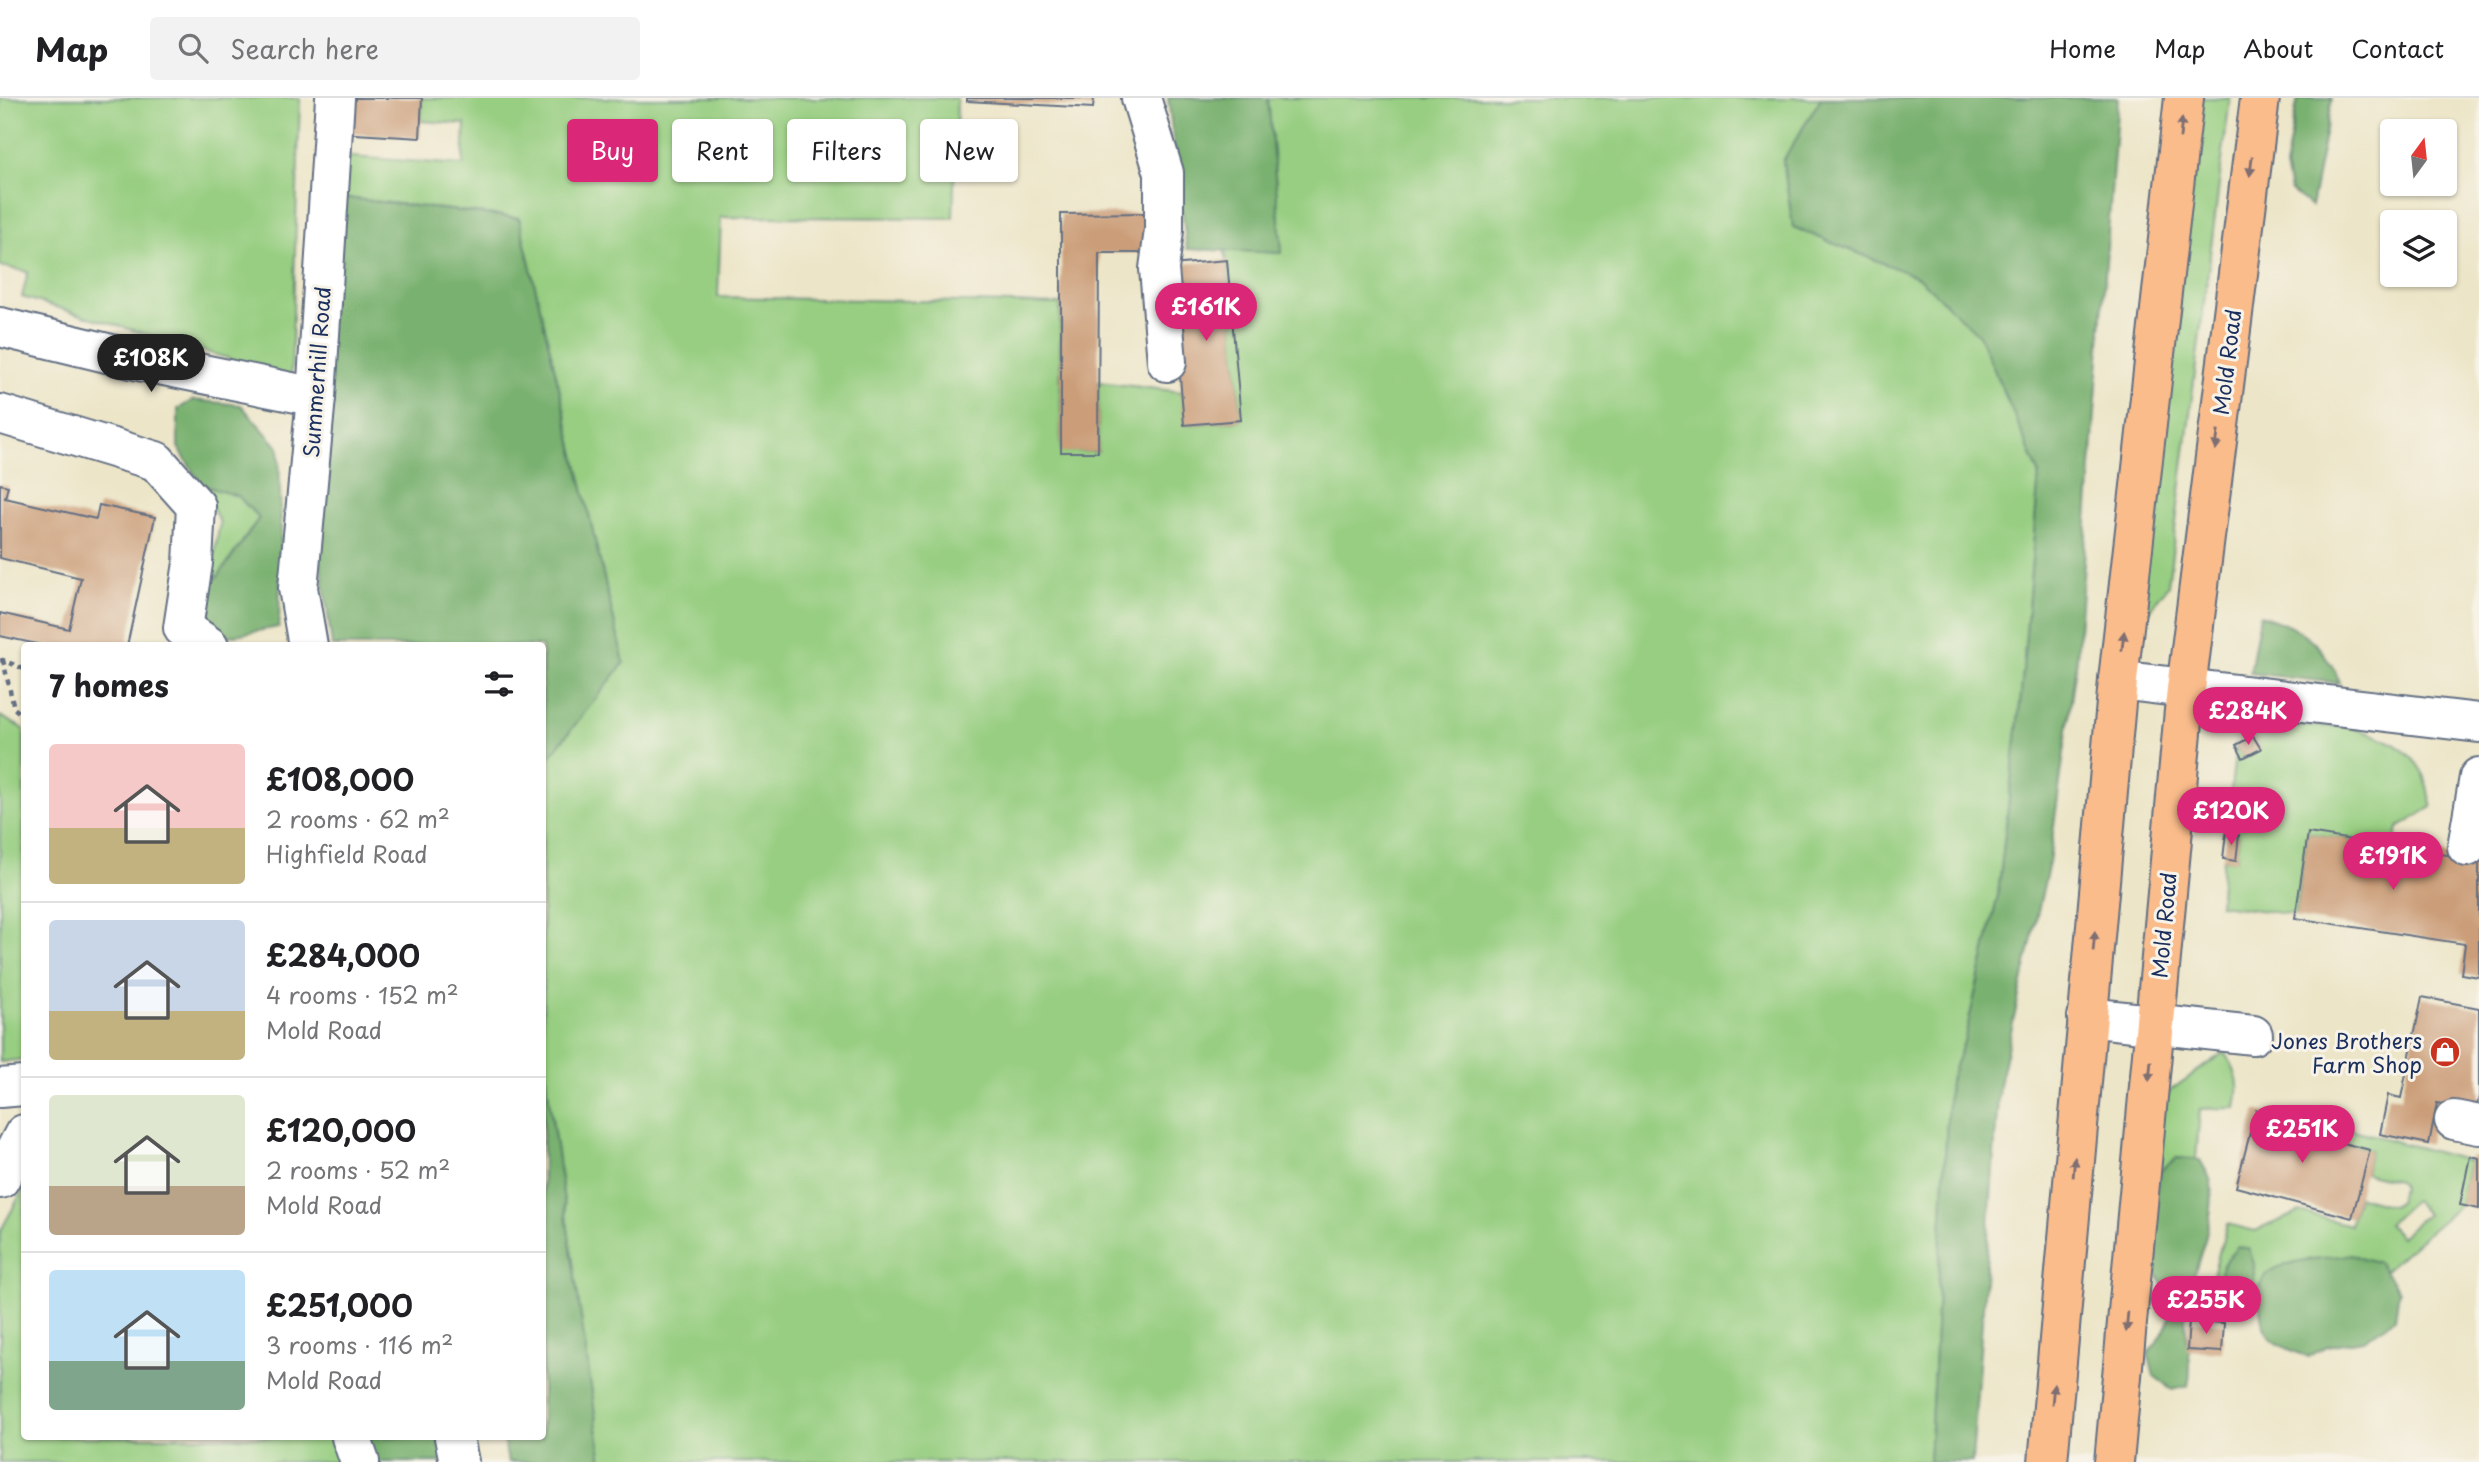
<!DOCTYPE html>
<html lang="en">
<head>
<meta charset="utf-8">
<style>
  :root { --surface:#fff; --page:#f2f2f2; --text:#202124; --muted:#757577; --line:#e0e0e0; --accent:#db2777 }
  body { margin:0; font-family:"Playpen Sans",sans-serif; background:var(--page); color:var(--text); height:100vh; display:flex; flex-direction:column; font-size:26px; white-space:nowrap }
  * { box-sizing:border-box; margin:0 }
  p { font-size:23px; color:var(--muted) }
  .icon { flex:none; width:38px; height:38px; fill:none; stroke:currentColor; stroke-width:2; stroke-linecap:round; stroke-linejoin:round }
  .map { position:relative; flex:1; overflow:hidden }
  .sheet { position:absolute; left:21px; top:544px; width:525px; height:798px; display:flex; flex-direction:column; background:var(--surface); border-radius:7px; box-shadow:0 2px 5px #0004 }
  .sheet>* { flex:none }
  .hud { position:absolute; left:567px; top:21px; width:665px; height:63px; display:flex; gap:14px }
  .needle { width:46px; rotate:15deg }
  .fabs { position:absolute; left:2380px; top:21px; display:grid; gap:14px }
  .fabs a { display:grid; place-items:center; width:77px; height:77px; border-radius:7px; background:var(--surface); box-shadow:0 2px 5px #0004; font-size:35px }
  .price { position:absolute; translate:-50% -60px; padding:0 16px; border-radius:24px; background:var(--accent); color:#fff; font-size:23px; line-height:46px; filter:drop-shadow(0 2px 4px #0008) }
  .price::after { content:''; position:absolute; left:50%; top:42px; width:21px; height:16px; margin-left:-10px; background:inherit; clip-path:polygon(0 0,100% 0,50% 100%) }
  .price.on { background:#222; color:#fff }
  ul { padding:0; list-style:none }
  li { display:flex; align-items:center; gap:21px; height:175px; padding:0 28px }
  li+li { border-top:2px solid var(--line) }
  li span { display:grid; place-items:center; flex:none; width:196px; height:140px; border-radius:7px; color:#555 }
  li>.icon { margin-inline-start:auto }
  span .icon { width:84px; height:84px; fill:#fffc; stroke-width:1 }
  li b { font-size:30px }
  h2 { display:flex; justify-content:space-between; align-items:center; height:84px; padding:0 28px; font-size:30px }
  .pill { padding:0 24px; border-radius:7px; background:var(--surface); box-shadow:0 2px 5px #0004; font-size:24px; line-height:63px }
  .pill.on { background:var(--accent); color:#fff }
  header { display:flex; align-items:center; gap:42px; box-sizing:border-box; height:98px; padding:0 35px; background:var(--surface); border-bottom:2px solid var(--line) }
  header strong { font-size:33px }
  nav { display:flex; gap:38px; margin-inline-start:auto; font-size:24px }
  .search { width:490px; height:63px; background:var(--page); display:flex; align-items:center; gap:18px; box-sizing:border-box; padding:0 24px; border-radius:7px; color:var(--muted); font-size:26px }
  .map>svg:first-child { display:block }
</style>
</head>
<body>
<header>
<strong>Map</strong>
<div class="search"><svg class="icon" aria-label="search" viewBox="0 0 24 24"><circle cx="10" cy="10" r="6"/><path d="M15 15l6 6"/></svg>Search here</div>
<nav><a>Home</a><a>Map</a><a>About</a><a>Contact</a></nav>
</header>
<div class="map">
<svg width="2479" height="1364" viewBox="0 0 2479 1364">
  <rect width="100%" height="100%" fill="#f7f3e8"/>
  <filter id="ink" filterUnits="userSpaceOnUse"><feTurbulence type="fractalNoise" baseFrequency=".0143" numOctaves="2"/><feDisplacementMap in="SourceGraphic" scale="14" xChannelSelector="R" yChannelSelector="G"/><feConvolveMatrix kernelMatrix="1 2 1 2 8 2 1 2 1" color-interpolation-filters="sRGB"/></filter>
  <filter id="wash" filterUnits="userSpaceOnUse"><feTurbulence type="fractalNoise" baseFrequency=".00686" numOctaves="4" result="noise"/><feDisplacementMap in="SourceGraphic" scale="28" xChannelSelector="R" yChannelSelector="G"/><feGaussianBlur stdDeviation="1.57" result="paint"/><feColorMatrix in="noise" values="0 0 0 0 0 0 0 0 0 0 0 0 0 0 0 0 0 1.4 0 .05"/><feComposite in="paint" operator="in"/></filter>
  <g filter="url(#wash)">
    <rect width="100%" height="100%" fill="#ece5c7"/>
    <g fill="#97ce81" stroke="#597e70" stroke-width="2" fill-rule="evenodd">
      <path d="M0,0h300l-9,279 -269,-80 6,-25 -28,-6z"/>
      <path d="M422,0h535l-4,120 -232,-1 -3,80 342,7 1,147 37,1v-70l84,10 3,33 56,-5 -14,-160 -3,-10 58,3 -14,-155h553l-38,63 10,66 125,50 62,58 59,138 -18,222 -23,200 -34,147 -15,40 -20,380h-1327l-59,-405 -1,-292 82,-102 -105,-445 -181,-21 1,-41 124,9 2,-41 -44,-3z"/>
      <path d="M2200,0h30l-62,487 -30,41z"/>
      <path d="M201,387l37,11 21,22 -40,57 -10,8 11,-60z"/>
      <path d="M0,618l24,13v330l-24,3z"/>
      <path d="M2346,628c31,9 62,18 78,49 4,10 4,22 8,32l-34,21 -4,19 -86,-14 -13,82 -76,-10 4,-46 13,1 3,-25 -13,-2 10,-88 7,13 17,-9 -7,-13 13,-9z"/>
      <path d="M2223,955l4,2c11,21 14,30 9,53l-36,1 -4,50 -20,-1 -22,18 9,-75 8,-11z"/>
      <path d="M2335,1027l134,36 -9,44 -101,88 -145,-11 -2,-4 15,-54 28,7 45,-19 50,13 8,-28 34,9 7,-5 3,-14 -4,-6 -34,-8 6,-23 -39,-10zM2414,1102l12,14 -26,23 -12,-13z"/>
      <path d="M24,1090v249h314l8,25h-346v-230z"/>
    </g>
    <g fill="#79b16f" stroke="#4a7066" stroke-width="2">
      <path d="M1168,0h100l14,155 -95,-4z"/>
      <path d="M1821,0h297l-41,560 -28,204 -50,223 -27,377h-43l20,-380 15,-40 34,-147 23,-200 18,-222 -60,-138 -61,-58 -125,-50 -10,-66z"/>
      <path d="M2298,0h34l-21,109 -21,-17 -5,-23z"/>
      <path d="M338,99l181,21 105,445 -81,102 -1,-119h-210l-16,-121z"/>
      <path d="M193,302l48,5 38,43 2,84 -2,95 -54,10 -32,-17 2,-25 24,-20 40,-57 -21,-22 -37,-11 -23,-38v-38z"/>
      <path d="M2260,517c31,10 53,19 70,48 5,7 8,12 9,20l-89,-10z"/>
      <path d="M543,959l59,405h-94l-5,-25h39z"/>
      <path d="M2176,1060l24,2c3,6 8,13 10,19 6,21 -4,60 -11,80 -5,18 -13,34 -14,52 -1,27 9,49 3,75l-15,4 -19,-14 -6,-23 13,-16 10,-21 -4,-24 -15,-26 -6,-42 8,-48z"/>
      <path d="M2238,1148l11,3 5,15v18l-15,10 -19,1c-3,-24 2,-30 18,-47z"/>
      <path d="M2353,1157l26,8 20,28 -4,28 -32,21 -36,6 -19,11c-31,-12 -48,-17 -48,-55 0,-9 -1,-18 5,-26 15,-17 66,-19 88,-21z"/>
      <path d="M369,1339h68l8,25h-73z"/>
    </g>
    <g id="blocks">
      <g fill="#cb9d78">
        <path d="M341,0h81l-2,40 -81,-5z"/>
        <path d="M967,0h127l-1,10 -126,-7z"/>
        <path d="M1150,115v40h-51l-1,199h-37v-238z"/>
        <path d="M1227,162l14,160 -57,5 -13,-160z"/>
        <path d="M0,386l8,2 -3,12 91,21 3,-14 56,12 -28,129h-81l-46,-10v-23l69,16 12,-51 -81,-20z"/>
        <path d="M2253,638l8,13 -18,9 -7,-13z"/>
        <path d="M2226,735l13,2 -3,26 -13,-2z"/>
        <path d="M2308,735l171,27v117l-18,-3 4,-30 -170,-26z"/>
        <path d="M2422,899l57,11v88l-3,14 -39,-7 -8,41 -49,-10 8,-39 13,3z"/>
        <path d="M2256,1012l77,20 -2,10 39,10 -18,68 -116,-31z"/>
        <path d="M2470,1058l9,2v51l-19,-4z"/>
        <path d="M2189,1223l35,2 -2,29 -35,-2z"/>
      </g>
    </g>
  </g>
  <g filter="url(#ink)">
    <use href="#blocks" fill-opacity="0" stroke="#646f83" stroke-width="2"/>
    <g fill="none" stroke-linecap="round" stroke-linejoin="round">
      <g stroke="#646f83" stroke-width="42">
        <g id="minor">
          <path d="M1141,0l23,75v57l-5,39 8,93"/>
          <path d="M0,229l144,35 172,35"/>
          <path d="M0,316l156,47 40,45 -3,57 -10,65 26,18"/>
          <path d="M308,548l-10,-58 18,-191 19,-299"/>
          <path d="M2118,582l361,43"/>
          <path d="M2467,749l12,-70"/>
          <path d="M2087,919l166,18"/>
          <path d="M0,990l24,-2"/>
          <path d="M2454,1022l25,5"/>
          <path d="M0,1081l24,-45"/>
          <path d="M351,1339l9,25"/>
          <path d="M454,1339l5,25"/>
        </g>
      </g>
      <g stroke="#646f83" stroke-width="42">
        <g id="major">
          <path d="M2048,1364l70,-782 66,-582"/>
          <path d="M2114,1364l72,-773 74,-591"/>
        </g>
      </g>
      <g stroke="#646f83" stroke-width="4.5" stroke-dasharray="5 5" stroke-linecap="butt">
        <path d="M3,562l11,48 10,9"/>
        <path d="M0,563l3,-1 21,9"/>
      </g>
      <use href="#minor" stroke="#fff" stroke-width="38"/>
      <use href="#major" stroke="#fabc8b" stroke-width="38"/>
    </g>
    <defs><path id="oneway-solid" d="M-6-.8H1V-3.2L6.5 0L1 3.2V.8H-6Z" transform="scale(1.75)"/></defs>
    <g fill="#7f6e72">
      <use href="#oneway-solid" transform="translate(2181 30) rotate(-84)"/>
      <use href="#oneway-solid" transform="translate(2251 68) rotate(97)"/>
      <use href="#oneway-solid" transform="translate(2217 342) rotate(97)"/>
      <use href="#oneway-solid" transform="translate(2123 543) rotate(-83)"/>
      <use href="#oneway-solid" transform="translate(2094 843) rotate(-85)"/>
      <use href="#oneway-solid" transform="translate(2150 973) rotate(95)"/>
      <use href="#oneway-solid" transform="translate(2074 1069) rotate(-85)"/>
      <use href="#oneway-solid" transform="translate(2127 1224) rotate(95)"/>
      <use href="#oneway-solid" transform="translate(2053 1296) rotate(-85)"/>
    </g>
  </g>
  <defs>
    <g id="shop-disc" transform="scale(1.575)"><circle r="9.5" fill="#c8321e" stroke="#f7f3e8"/><path d="M-5-2.5h2.3a2.7 3.5 0 0 1 5.4 0H5L5.5 6h-11ZM-1.5-2.5h3a1.5 2.3 0 0 0-3 0Z" fill="#fff"/></g>
  </defs>
  <g fill-rule="evenodd">
    <use href="#shop-disc" x="2445" y="954"/>
  </g>
  <g text-anchor="middle" dominant-baseline="central" stroke-width="6" stroke-linejoin="round" paint-order="stroke">
    <g font-size="21" fill="#1b2f5e" stroke="#f7f3e8">
      <text transform="translate(2226 264) rotate(-83)">Mold Road</text>
      <text transform="translate(316 274) rotate(-86)">Summerhill Road</text>
      <text transform="translate(2163 827) rotate(-85)">Mold Road</text>
    </g>
    <g font-size="21" fill="#1b2f5e" stroke="#f7f3e8" text-anchor="end">
      <text x="2422" y="942">Jones Brothers<tspan x="2422" dy="24">Farm Shop</tspan></text>
    </g>
  </g>
</svg>
<div class="fabs">
<a><svg class="needle" viewBox="-14 -14 28 28"><path d="M0-13l5 13h-10z" fill="#e53935"/><path d="M0 13l5-13h-10z" fill="#757577"/></svg></a>
<a><svg class="icon" aria-label="layers" viewBox="0 0 24 24"><path d="M12 4l9 5-9 5-9-5zM3 14l9 5 9-5"/></svg></a>
</div>
<b class="price" style="left:1206px;top:245px">£161K</b>
<b class="price on" style="left:151px;top:296px">£108K</b>
<b class="price" style="left:2248px;top:649px">£284K</b>
<b class="price" style="left:2231px;top:749px">£120K</b>
<b class="price" style="left:2393px;top:794px">£191K</b>
<b class="price" style="left:2302px;top:1067px">£251K</b>
<b class="price" style="left:2206px;top:1238px">£255K</b>
<div class="hud">
<a class="pill on">Buy</a>
<a class="pill">Rent</a>
<a class="pill">Filters</a>
<a class="pill">New</a>
</div>
<section class="sheet">
<h2>7 homes<svg class="icon" aria-label="filters" viewBox="0 0 24 24"><path d="M4 7h16M4 17h16"/><circle cx="9" cy="7" r="2"/><circle cx="15" cy="17" r="2"/></svg></h2>
<ul>
<li><span style="background:linear-gradient(#f6c9c9 60%,#c2b280 0)"><svg class="icon" aria-label="home" viewBox="0 0 24 24"><path d="M3 11l9-7 9 7M6 9v11h12V9"/></svg></span><div><b>£108,000</b><p>2 rooms · 62 m²</p><p>Highfield Road</p></div></li>
<li><span style="background:linear-gradient(#c9d6e8 65%,#c2b280 0)"><svg class="icon" aria-label="home" viewBox="0 0 24 24"><path d="M3 11l9-7 9 7M6 9v11h12V9"/></svg></span><div><b>£284,000</b><p>4 rooms · 152 m²</p><p>Mold Road</p></div></li>
<li><span style="background:linear-gradient(#dfe7d0 65%,#b9a48a 0)"><svg class="icon" aria-label="home" viewBox="0 0 24 24"><path d="M3 11l9-7 9 7M6 9v11h12V9"/></svg></span><div><b>£120,000</b><p>2 rooms · 52 m²</p><p>Mold Road</p></div></li>
<li><span style="background:linear-gradient(#bfe0f5 65%,#7fa58c 0)"><svg class="icon" aria-label="home" viewBox="0 0 24 24"><path d="M3 11l9-7 9 7M6 9v11h12V9"/></svg></span><div><b>£251,000</b><p>3 rooms · 116 m²</p><p>Mold Road</p></div></li>
</ul>
</section>
</div>
</body>
</html>
